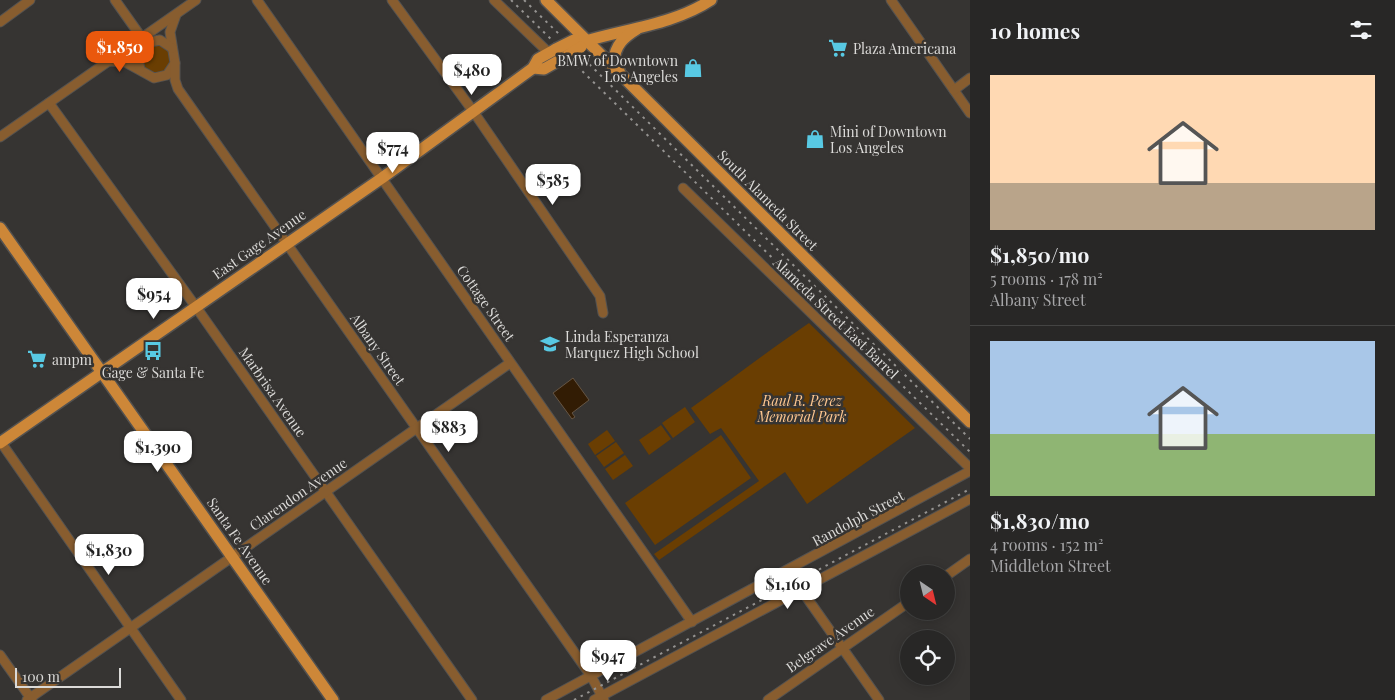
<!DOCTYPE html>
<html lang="en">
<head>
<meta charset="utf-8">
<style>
  :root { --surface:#282726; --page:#302f2e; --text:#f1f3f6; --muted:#a5a5a7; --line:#444443; --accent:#ea580c }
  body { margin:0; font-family:"Playfair Display",serif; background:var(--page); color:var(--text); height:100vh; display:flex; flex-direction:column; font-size:19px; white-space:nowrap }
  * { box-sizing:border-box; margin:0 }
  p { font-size:16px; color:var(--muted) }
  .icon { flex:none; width:28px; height:28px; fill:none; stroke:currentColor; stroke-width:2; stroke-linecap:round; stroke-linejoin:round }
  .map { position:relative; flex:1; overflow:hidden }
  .panel { display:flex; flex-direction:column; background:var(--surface); width:425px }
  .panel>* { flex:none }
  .needle { width:32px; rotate:145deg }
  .tools { position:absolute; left:900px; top:565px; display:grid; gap:10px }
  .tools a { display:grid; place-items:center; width:55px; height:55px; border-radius:50%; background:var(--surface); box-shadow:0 2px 12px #0003,0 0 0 1px var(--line); font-size:25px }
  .scale { position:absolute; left:15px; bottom:12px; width:106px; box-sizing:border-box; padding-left:5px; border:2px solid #dbdad8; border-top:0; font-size:14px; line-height:18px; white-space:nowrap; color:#dbdad8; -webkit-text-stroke:4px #363432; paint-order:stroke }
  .price { position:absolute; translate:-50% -42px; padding:0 11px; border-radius:10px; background:#fff; color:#222; font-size:16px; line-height:32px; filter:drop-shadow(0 1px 2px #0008) }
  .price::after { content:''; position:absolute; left:50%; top:30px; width:15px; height:11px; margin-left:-8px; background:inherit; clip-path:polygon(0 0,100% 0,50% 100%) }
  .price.current { background:var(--accent); color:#fff }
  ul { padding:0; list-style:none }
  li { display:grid; align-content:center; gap:10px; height:265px; padding:0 20px }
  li+li { border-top:1px solid var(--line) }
  li span { display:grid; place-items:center; height:155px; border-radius:0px; color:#555 }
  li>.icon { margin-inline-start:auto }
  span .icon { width:90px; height:90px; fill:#fffc; stroke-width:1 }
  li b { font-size:21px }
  h2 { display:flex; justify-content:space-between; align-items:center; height:60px; padding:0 20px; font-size:21px }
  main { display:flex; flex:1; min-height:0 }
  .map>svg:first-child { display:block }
</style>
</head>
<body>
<main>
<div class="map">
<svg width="970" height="700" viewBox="0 0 970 700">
  <rect width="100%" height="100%" fill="#363432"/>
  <g fill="#6a3e02">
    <circle cx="156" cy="59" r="15"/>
    <path d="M809,323l106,105 -108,76 -22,-32 -126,88 -5,-6 105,-73 -38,-53 -11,6 -19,-26c40,-28 78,-58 118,-85z"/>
    <path d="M685,407l10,15 -22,16 -11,-15z"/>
    <path d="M661,425l10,14 -22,16 -10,-15z"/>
    <path d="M607,430l8,11 -20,14 -7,-11z"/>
    <path d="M721,435l30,43 -96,67 -30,-42z"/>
    <path d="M616,442l8,11 -20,14 -8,-11z"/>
    <path d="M625,455l8,11 -20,14 -8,-11z"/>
  </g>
  <path fill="#321c04" stroke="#655544" d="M573,378l16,22 -17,13 3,4 -3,2 -19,-26z"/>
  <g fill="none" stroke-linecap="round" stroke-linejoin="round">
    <g stroke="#545250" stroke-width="11">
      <g id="minor">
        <path d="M115,0l29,41"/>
        <path d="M257,0l435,622"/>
        <path d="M392,0l81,111 127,185 3,17"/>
        <path d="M494,0l55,53"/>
        <path d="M891,0l79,113"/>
        <path d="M0,22l30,-22"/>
        <path d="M108,61l17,1 29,16 13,-3 8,-12 -5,-31 6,-17"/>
        <path d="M175,63v17l3,9 413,587 13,24"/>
        <path d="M140,69l-3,-14 8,-12 15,-3 12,8"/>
        <path d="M954,90l16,-12"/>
        <path d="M49,103l147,204 276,393"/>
        <path d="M0,137l196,-137"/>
        <path d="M683,188l287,280"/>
        <path d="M0,441l181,259"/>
        <path d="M788,571l91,129"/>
        <path d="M946,576l24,-17"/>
        <path d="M0,655l32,45"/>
        <path d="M27,700l483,-337"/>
        <path d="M546,700l424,-229"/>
        <path d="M594,700l376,-201"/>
        <path d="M768,700l141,-98"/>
      </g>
    </g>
    <g stroke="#545250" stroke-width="14">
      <g id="major">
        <path d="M546,0l424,422"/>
        <path d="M580,41h6c40,-12 89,-17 125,-41"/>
        <path d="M533,68l11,1 21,-12"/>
        <path d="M619,70l-5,-9c1,-16 10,-24 23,-32"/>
        <path d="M0,228l333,472"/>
        <path d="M0,443l382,-265 151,-110 5,-9 18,-10"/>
      </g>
    </g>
    <use href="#minor" stroke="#885d2f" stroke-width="9"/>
    <use href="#major" stroke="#cd8738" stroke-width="11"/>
    <g stroke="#959391" stroke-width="2" stroke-dasharray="2.5 5" stroke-linecap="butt">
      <path d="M511,0l43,42"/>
      <path d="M524,0l36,35"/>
      <path d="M584,59l386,380"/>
      <path d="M577,66l393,386"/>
      <path d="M574,700l396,-211"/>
    </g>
    <g stroke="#545250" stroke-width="14" stroke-linecap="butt">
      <g id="major-bridge">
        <path d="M556,49l18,-9"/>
        <path d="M565,57l16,-10"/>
      </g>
    </g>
    <use href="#major-bridge" stroke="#cd8738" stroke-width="11"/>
  </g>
  <defs>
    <g id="supermarket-bare" transform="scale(1.5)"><path d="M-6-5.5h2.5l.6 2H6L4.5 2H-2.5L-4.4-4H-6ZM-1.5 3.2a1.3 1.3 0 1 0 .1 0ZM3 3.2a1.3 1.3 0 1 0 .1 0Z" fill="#58c9e3" stroke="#363432" stroke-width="2.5" paint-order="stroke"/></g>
    <g id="shop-bare" transform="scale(1.5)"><path d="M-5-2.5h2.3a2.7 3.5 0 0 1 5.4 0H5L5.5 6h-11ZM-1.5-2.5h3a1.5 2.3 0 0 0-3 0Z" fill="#58c9e3" stroke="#363432" stroke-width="2.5" paint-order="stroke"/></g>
    <g id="school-bare" transform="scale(1.5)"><path d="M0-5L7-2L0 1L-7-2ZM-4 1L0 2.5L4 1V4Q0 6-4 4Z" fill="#58c9e3" stroke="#363432" stroke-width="2.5" paint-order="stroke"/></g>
    <g id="bus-bare" transform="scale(1.5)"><path d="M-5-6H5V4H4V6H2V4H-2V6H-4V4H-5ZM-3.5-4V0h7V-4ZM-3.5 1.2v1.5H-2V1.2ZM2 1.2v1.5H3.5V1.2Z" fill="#58c9e3" stroke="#363432" stroke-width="2.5" paint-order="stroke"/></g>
  </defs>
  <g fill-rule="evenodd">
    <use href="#supermarket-bare" x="838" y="48"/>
    <use href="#shop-bare" x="693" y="68"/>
    <use href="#shop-bare" x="815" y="139"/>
    <use href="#school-bare" x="550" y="344"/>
    <use href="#bus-bare" x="153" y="351"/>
    <use href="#supermarket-bare" x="37" y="359"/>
  </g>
  <g text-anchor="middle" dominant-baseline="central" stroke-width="5" stroke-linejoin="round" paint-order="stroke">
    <g font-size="14" fill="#dbdad8" stroke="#363432" text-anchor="start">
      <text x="853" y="48">Plaza Americana</text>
      <text x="678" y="60" text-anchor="end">BMW of Downtown<tspan x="678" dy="16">Los Angeles</tspan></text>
      <text x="830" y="131">Mini of Downtown<tspan x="830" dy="16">Los Angeles</tspan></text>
      <text x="565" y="336">Linda Esperanza<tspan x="565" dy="16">Marquez High School</tspan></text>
      <text x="52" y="359">ampm</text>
      <text x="153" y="372" text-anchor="middle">Gage &amp; Santa Fe</text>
    </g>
    <g font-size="14" fill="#dbdad8" stroke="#363432">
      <text transform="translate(768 200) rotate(45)">South Alameda Street</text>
      <text transform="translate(259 244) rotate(-35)">East Gage Avenue</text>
      <text transform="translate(486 303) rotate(55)">Cottage Street</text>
      <text transform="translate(836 318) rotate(44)">Alameda Street East Barrel</text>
      <text transform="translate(378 349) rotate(55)">Albany Street</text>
      <text transform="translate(273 392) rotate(55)">Marbrisa Avenue</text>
      <text transform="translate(298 494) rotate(-35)">Clarendon Avenue</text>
      <text transform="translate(858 518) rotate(-28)">Randolph Street</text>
      <text transform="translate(240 541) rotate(55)">Santa Fe Avenue</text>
      <text transform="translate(830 639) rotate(-35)">Belgrave Avenue</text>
    </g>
    <g font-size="14" font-style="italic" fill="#fdc690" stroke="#363432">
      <text x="802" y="400">Raul R. Perez<tspan x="802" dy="16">Memorial Park</tspan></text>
    </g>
  </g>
</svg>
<div class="tools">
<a><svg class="needle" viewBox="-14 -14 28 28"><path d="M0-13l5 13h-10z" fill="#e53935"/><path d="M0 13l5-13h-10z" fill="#a5a5a7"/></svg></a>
<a><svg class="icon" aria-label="locate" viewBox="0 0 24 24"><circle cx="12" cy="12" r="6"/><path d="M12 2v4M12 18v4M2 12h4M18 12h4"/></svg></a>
</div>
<div class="scale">100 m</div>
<b class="price current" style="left:120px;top:73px">$1,850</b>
<b class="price" style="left:472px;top:96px">$480</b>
<b class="price" style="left:393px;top:174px">$774</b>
<b class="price" style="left:553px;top:206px">$585</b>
<b class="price" style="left:154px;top:320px">$954</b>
<b class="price" style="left:449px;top:453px">$883</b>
<b class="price" style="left:158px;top:473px">$1,390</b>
<b class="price" style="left:109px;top:576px">$1,830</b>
<b class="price" style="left:788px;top:610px">$1,160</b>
<b class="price" style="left:608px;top:682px">$947</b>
</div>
<section class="panel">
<h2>10 homes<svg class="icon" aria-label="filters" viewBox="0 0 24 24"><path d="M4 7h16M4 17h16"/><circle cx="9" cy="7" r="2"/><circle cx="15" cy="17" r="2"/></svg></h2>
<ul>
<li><span style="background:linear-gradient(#ffd9b3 70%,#b9a48a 0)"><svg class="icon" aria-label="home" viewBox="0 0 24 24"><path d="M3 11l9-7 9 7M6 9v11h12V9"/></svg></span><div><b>$1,850/mo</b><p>5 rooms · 178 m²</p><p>Albany Street</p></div></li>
<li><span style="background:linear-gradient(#a9c7e8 60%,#8fb573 0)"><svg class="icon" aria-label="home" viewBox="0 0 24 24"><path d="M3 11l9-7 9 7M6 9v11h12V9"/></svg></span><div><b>$1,830/mo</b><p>4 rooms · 152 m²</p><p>Middleton Street</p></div></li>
</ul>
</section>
</main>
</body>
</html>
